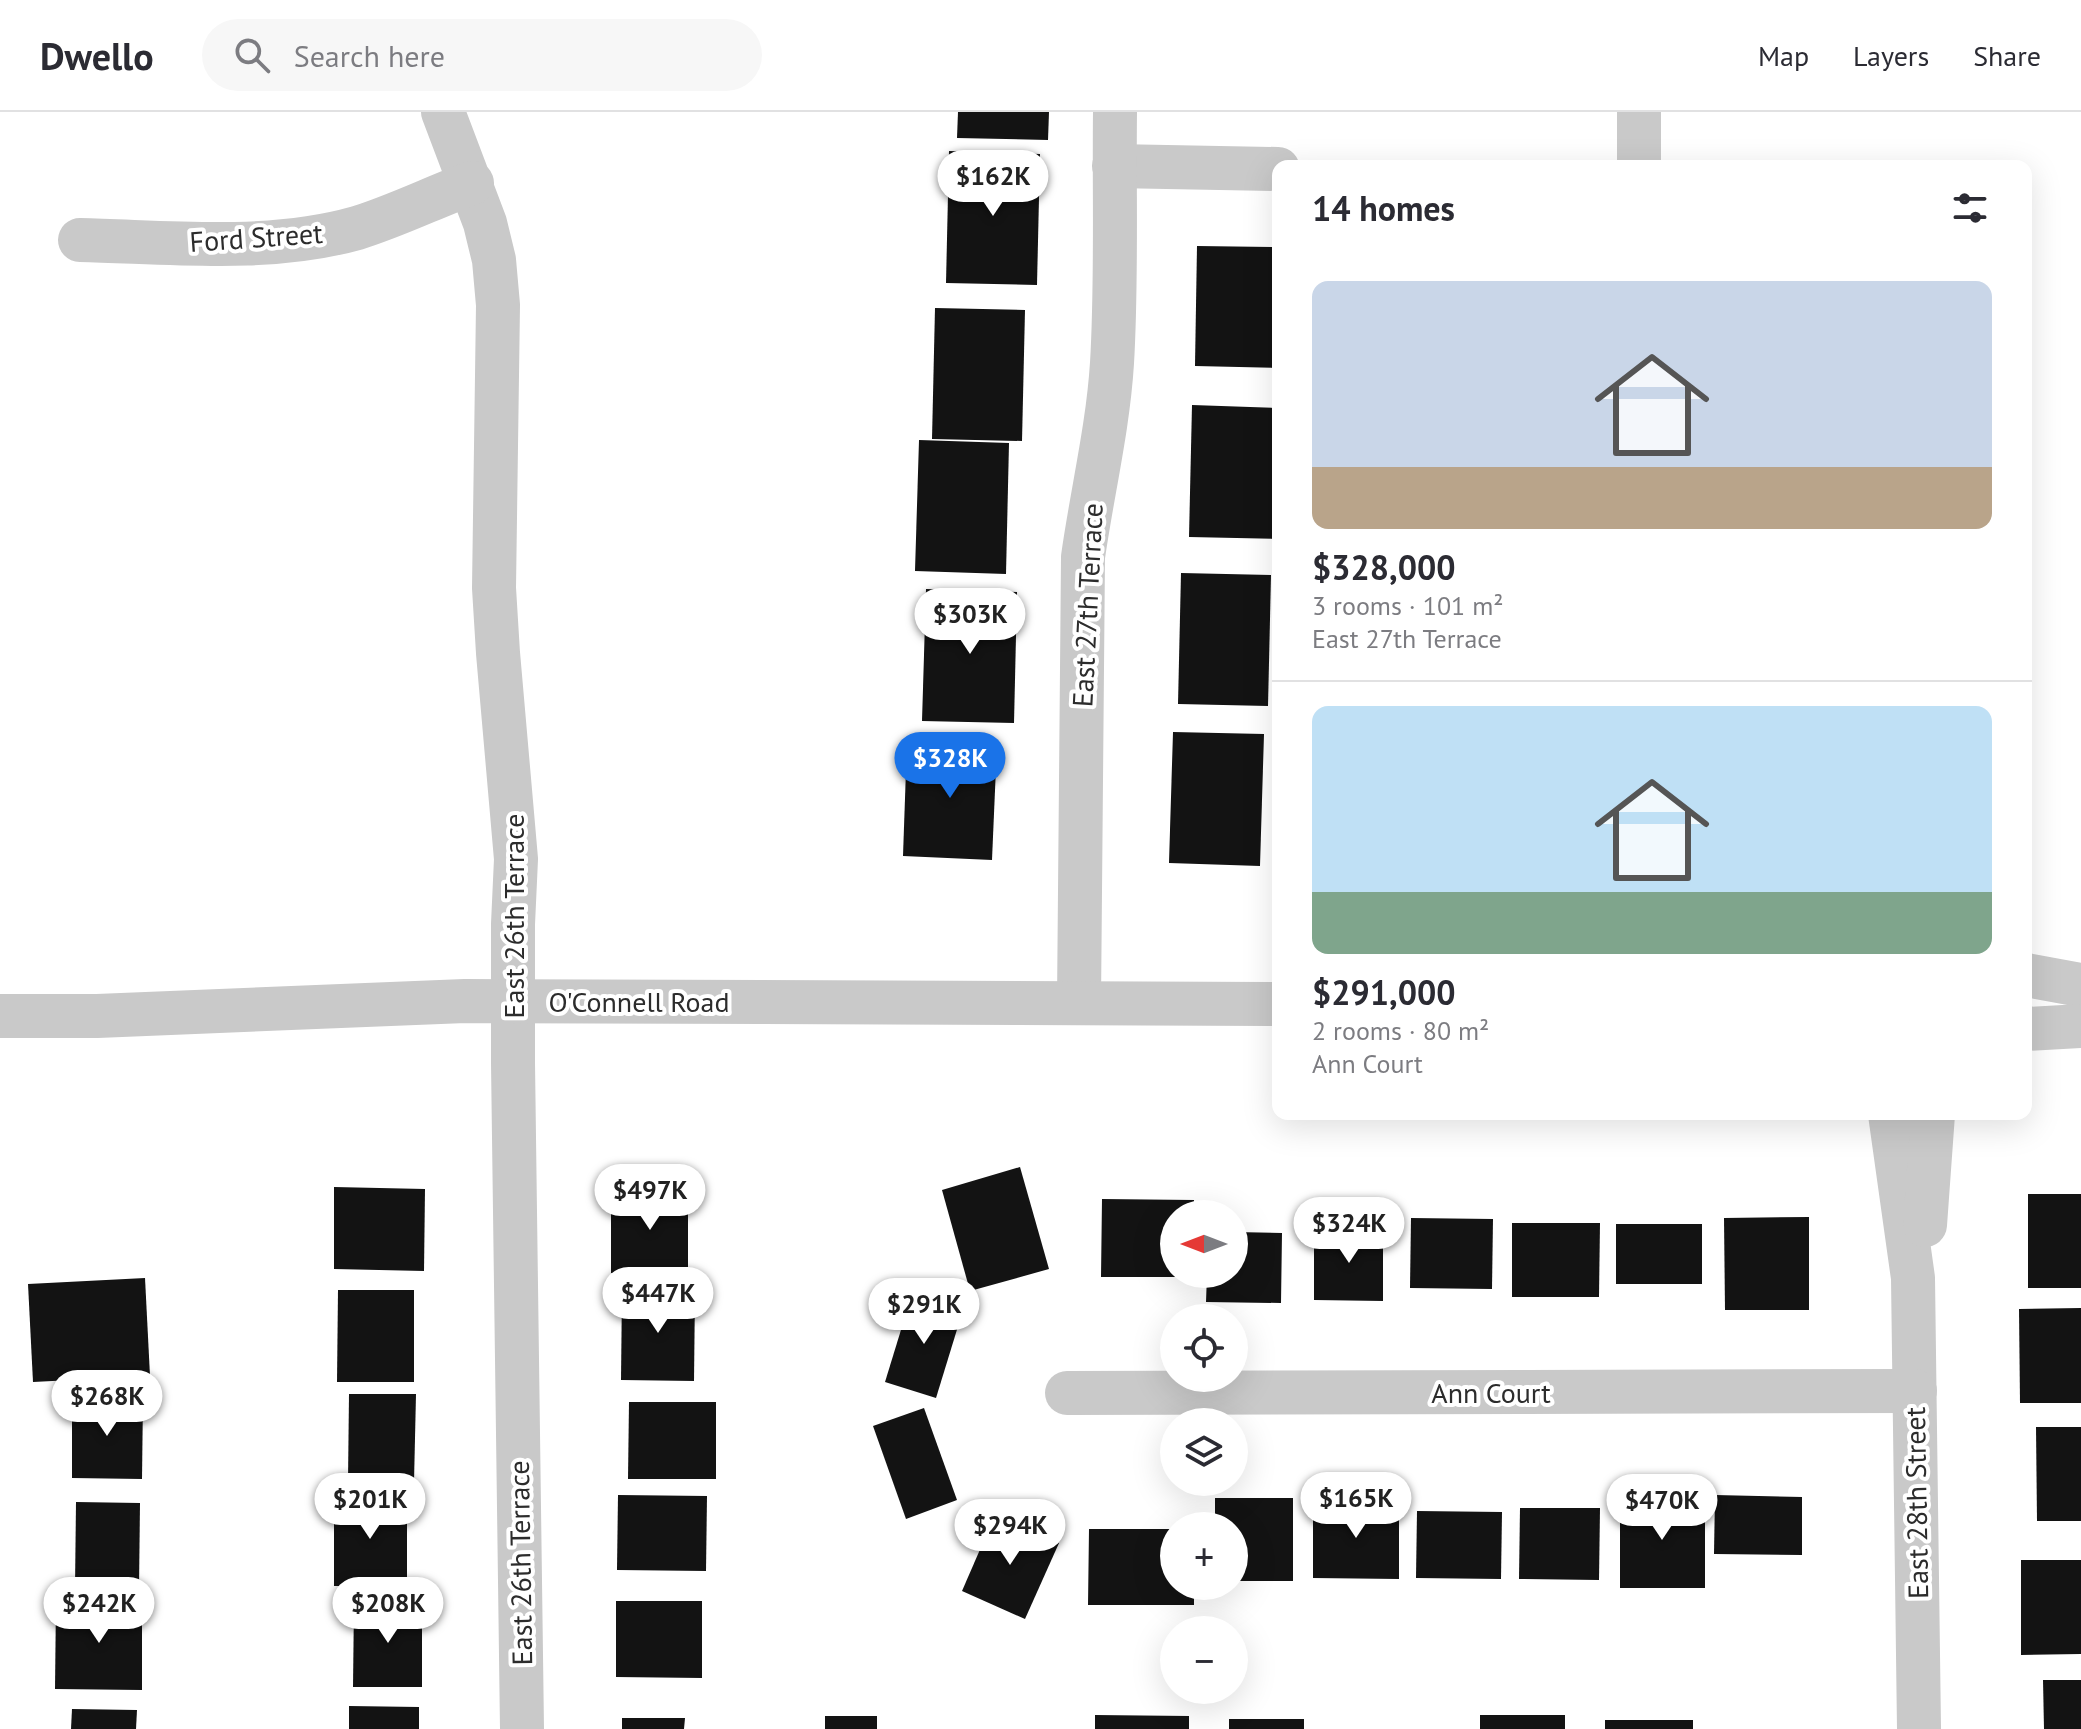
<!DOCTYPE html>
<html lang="en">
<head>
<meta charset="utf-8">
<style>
  :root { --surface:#fff; --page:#f7f7f7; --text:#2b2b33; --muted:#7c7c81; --line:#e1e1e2; --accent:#1a73e8 }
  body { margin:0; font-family:"PT Sans",sans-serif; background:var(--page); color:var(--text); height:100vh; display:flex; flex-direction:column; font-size:30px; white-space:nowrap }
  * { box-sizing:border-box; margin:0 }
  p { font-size:26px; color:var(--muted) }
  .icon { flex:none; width:44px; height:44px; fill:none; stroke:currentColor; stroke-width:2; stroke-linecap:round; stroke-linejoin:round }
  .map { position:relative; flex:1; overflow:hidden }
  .side { position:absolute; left:1272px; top:48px; width:760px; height:960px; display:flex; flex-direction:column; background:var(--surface); border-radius:16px; box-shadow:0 8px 32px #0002 }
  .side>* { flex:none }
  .needle { width:52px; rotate:270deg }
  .buttons { position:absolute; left:1160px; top:1088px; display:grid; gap:16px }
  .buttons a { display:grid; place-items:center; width:88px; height:88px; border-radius:50%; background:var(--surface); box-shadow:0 8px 32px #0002; font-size:40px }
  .price { position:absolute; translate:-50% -68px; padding:0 18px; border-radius:28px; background:#fff; color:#222; font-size:26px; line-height:52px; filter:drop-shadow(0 2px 4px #0008) }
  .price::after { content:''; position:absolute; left:50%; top:48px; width:24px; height:18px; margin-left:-12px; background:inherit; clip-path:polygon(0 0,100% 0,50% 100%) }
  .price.on { background:var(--accent); color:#fff }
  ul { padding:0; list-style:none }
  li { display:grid; align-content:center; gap:16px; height:424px; padding:0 40px }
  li+li { border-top:2px solid var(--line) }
  li span { display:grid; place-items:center; height:248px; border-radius:16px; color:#555 }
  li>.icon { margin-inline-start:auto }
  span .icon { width:144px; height:144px; fill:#fffc; stroke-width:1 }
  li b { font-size:34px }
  h2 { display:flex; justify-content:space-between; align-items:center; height:96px; padding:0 40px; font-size:34px }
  header { display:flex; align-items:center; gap:48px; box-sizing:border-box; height:112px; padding:0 40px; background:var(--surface); border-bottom:2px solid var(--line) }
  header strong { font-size:38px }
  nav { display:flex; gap:44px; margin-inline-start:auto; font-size:28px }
  .search { width:560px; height:72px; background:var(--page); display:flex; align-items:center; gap:20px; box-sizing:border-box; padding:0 28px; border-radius:44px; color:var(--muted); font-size:30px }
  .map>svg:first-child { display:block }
</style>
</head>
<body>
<header>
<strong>Dwello</strong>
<div class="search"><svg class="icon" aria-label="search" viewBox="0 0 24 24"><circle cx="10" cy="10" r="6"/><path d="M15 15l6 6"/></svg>Search here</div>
<nav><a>Map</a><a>Layers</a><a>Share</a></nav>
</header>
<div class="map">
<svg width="2081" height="1617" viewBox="0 0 2081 1617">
  <rect width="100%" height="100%" fill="#fff"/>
  <g fill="#131313">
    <path d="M958,0h91l-1,28 -91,-2z"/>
    <path d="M949,39l91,3 -3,131 -91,-2z"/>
    <path d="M1197,134l81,1v121l-83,-2z"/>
    <path d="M935,196l90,2 -3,131 -90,-2z"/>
    <path d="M1192,293l86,3v131l-89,-2z"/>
    <path d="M919,328l90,3 -3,131 -91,-3z"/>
    <path d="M1181,461l90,2 -3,131 -90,-2z"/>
    <path d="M926,477l91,3 -3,131 -92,-2z"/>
    <path d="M1173,620l91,2 -4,132 -91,-3z"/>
    <path d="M907,629l90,3 -5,116 -89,-4z"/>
    <path d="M1020,1055l29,102 -79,22 -28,-101z"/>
    <path d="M334,1075l91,2 -1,82 -90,-2z"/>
    <rect x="611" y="1080" width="77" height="81"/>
    <rect x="2028" y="1082" width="53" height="94"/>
    <path d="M1102,1087l92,1v14h-20v60h20v3h-93z"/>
    <path d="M1809,1105v93h-84l-1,-92z"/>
    <path d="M1411,1106l82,1 -1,70 -82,-1z"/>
    <path d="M1512,1111h88l-1,74h-87z"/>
    <rect x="1616" y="1112" width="86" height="60"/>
    <path d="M1314,1117h69v72l-69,-1z"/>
    <path d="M1234,1120l48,1 -1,70 -75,-1 1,-28h27z"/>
    <path d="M145,1166l5,98 -117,6 -5,-98z"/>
    <path d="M622,1177l73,1 -1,91 -73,-1z"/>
    <path d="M338,1178h76v92h-77z"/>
    <path d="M912,1182l51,16 -27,88 -51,-16z"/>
    <path d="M2081,1196v95h-61l-1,-94z"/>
    <path d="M349,1282h67l-2,88 -66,-1z"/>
    <path d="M72,1285h71l-1,82 -70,-1z"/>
    <path d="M629,1290h87v77h-88z"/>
    <path d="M924,1296l33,92 -51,19 -33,-93z"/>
    <path d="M2036,1315h45v94h-44z"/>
    <path d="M618,1383l89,1 -1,75 -89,-1z"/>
    <rect x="1620" y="1383" width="85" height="93"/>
    <path d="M1715,1383l87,2v58l-88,-1z"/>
    <rect x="334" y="1384" width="73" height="90"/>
    <path d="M1215,1386h78v83h-59v-55h-19z"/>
    <path d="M1313,1389h86v78l-86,-1z"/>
    <path d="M76,1390l64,1 -1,86 -64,-1z"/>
    <path d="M1520,1396h80l-1,72 -80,-1z"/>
    <path d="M1417,1399l85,1 -1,67 -85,-1z"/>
    <path d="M995,1403l64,28 -34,76 -63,-28z"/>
    <path d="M1089,1417h85v57h20v19h-106z"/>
    <path d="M2021,1448h60v94l-60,1z"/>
    <path d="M56,1488h86v90l-87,-1z"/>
    <path d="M616,1489h86v77l-86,-1z"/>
    <path d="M354,1490h68v85h-69z"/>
    <path d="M2043,1568h38v49h-37z"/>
    <path d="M349,1594l70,1v22h-70z"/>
    <path d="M72,1597l65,1 -1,19h-65z"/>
    <path d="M1095,1603l94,1v13h-94z"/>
    <rect x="1480" y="1603" width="85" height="14"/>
    <rect x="825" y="1604" width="52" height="13"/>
    <path d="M622,1606h63l-1,11h-62z"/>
    <rect x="1229" y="1607" width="75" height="10"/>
    <rect x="1605" y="1608" width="88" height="9"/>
  </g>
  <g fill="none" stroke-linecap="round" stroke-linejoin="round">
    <g stroke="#c9c9c9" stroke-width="44">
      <path d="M443,0l42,111 9,37 4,45 -4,283 4,65 18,206 -3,65v139l9,666"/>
      <path d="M1114,54l164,3"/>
      <path d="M1639,54v-54"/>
      <path d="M80,128c90,2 189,13 277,-12 39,-12 77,-31 115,-45"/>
      <path d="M2026,863l55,10"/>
      <path d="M1079,891l4,-446c9,-64 25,-129 29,-194 5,-83 2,-168 3,-251"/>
      <path d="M0,904h97l368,-15 813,3"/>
      <path d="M2026,917l55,-3"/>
      <path d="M1890,1002l23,164 6,451"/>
      <path d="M1925,1113l8,-111"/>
      <path d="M1067,1281l848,-2"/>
    </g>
  </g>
  <g text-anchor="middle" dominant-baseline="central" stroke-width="8" stroke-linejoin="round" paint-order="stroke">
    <g font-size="28" fill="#2c2c2c" stroke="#fff">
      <text transform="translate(256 125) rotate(-4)">Ford Street</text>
      <text transform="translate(1087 493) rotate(-87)">East 27th Terrace</text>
      <text transform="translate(513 804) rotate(-90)">East 26th Terrace</text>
      <text x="639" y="889">O'Connell Road</text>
      <text x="1491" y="1280">Ann Court</text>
      <text transform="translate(1916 1391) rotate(-91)">East 28th Street</text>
      <text transform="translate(520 1451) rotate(-91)">East 26th Terrace</text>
    </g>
  </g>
</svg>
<div class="buttons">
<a><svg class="needle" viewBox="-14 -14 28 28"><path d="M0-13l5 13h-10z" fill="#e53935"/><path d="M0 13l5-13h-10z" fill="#7c7c81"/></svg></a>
<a><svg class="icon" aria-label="locate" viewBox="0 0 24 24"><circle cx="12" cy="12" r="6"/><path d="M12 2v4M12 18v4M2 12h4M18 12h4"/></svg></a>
<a><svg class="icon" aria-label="layers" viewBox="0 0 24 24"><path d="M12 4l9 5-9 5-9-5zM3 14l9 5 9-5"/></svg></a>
<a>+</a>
<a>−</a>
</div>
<b class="price" style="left:993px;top:106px">$162K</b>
<b class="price" style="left:970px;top:544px">$303K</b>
<b class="price on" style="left:950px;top:688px">$328K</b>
<b class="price" style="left:650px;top:1120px">$497K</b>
<b class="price" style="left:1349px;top:1153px">$324K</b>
<b class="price" style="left:658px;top:1223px">$447K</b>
<b class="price" style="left:924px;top:1234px">$291K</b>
<b class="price" style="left:107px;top:1326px">$268K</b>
<b class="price" style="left:1356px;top:1428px">$165K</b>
<b class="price" style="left:370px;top:1429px">$201K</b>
<b class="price" style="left:1662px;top:1430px">$470K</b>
<b class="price" style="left:1010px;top:1455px">$294K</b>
<b class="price" style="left:99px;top:1533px">$242K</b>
<b class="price" style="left:388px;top:1533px">$208K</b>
<section class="side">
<h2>14 homes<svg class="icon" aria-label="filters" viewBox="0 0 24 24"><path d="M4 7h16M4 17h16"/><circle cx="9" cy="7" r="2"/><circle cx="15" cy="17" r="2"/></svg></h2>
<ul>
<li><span style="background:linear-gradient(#c9d6e8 75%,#b9a48a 0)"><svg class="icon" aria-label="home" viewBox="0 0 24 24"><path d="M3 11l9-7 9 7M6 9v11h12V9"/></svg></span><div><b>$328,000</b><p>3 rooms · 101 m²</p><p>East 27th Terrace</p></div></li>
<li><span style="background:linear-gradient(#bfe0f5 75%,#7fa58c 0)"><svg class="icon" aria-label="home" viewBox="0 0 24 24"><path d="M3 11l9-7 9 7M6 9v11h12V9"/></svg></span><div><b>$291,000</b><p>2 rooms · 80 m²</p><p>Ann Court</p></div></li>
</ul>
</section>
</div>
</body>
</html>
